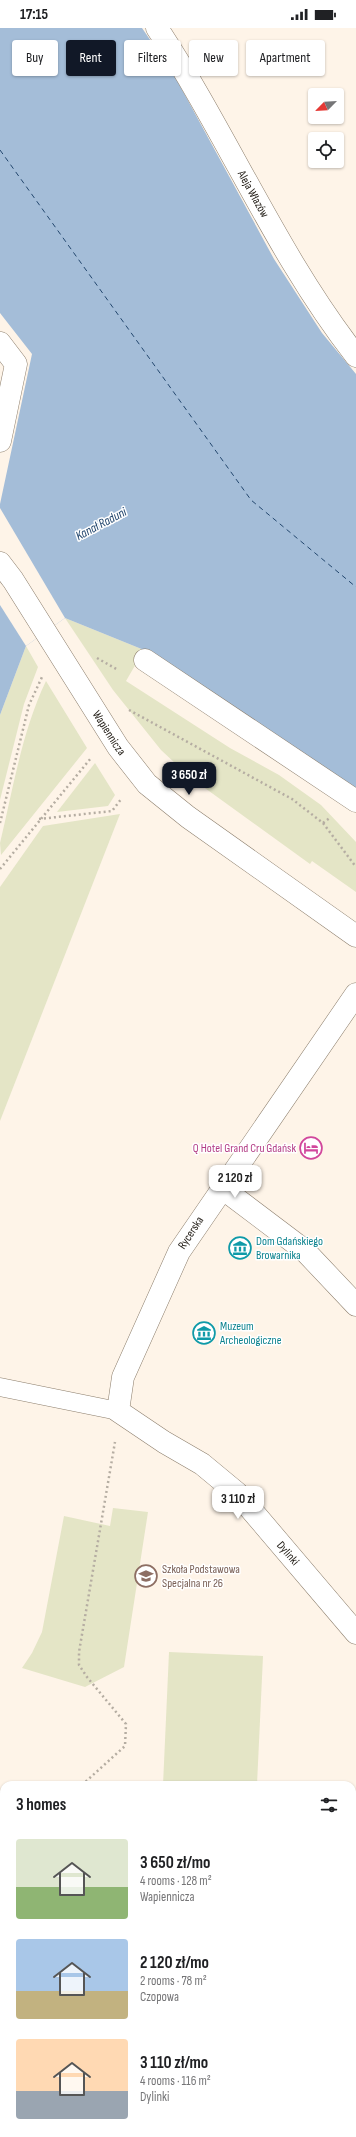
<!DOCTYPE html>
<html lang="en">
<head>
<meta charset="utf-8">
<style>
  :root { --surface:#fff; --page:#f2f2f2; --text:#202124; --muted:#757577; --accent:#111827 }
  body { margin:0; font-family:"Sofia Sans Condensed",sans-serif; background:var(--page); color:var(--text); height:100vh; display:flex; flex-direction:column; font-size:15px; white-space:nowrap }
  * { box-sizing:border-box; margin:0 }
  p { font-size:13px; color:var(--muted) }
  .icon { flex:none; width:22px; height:22px; fill:none; stroke:currentColor; stroke-width:2; stroke-linecap:round; stroke-linejoin:round }
  .map { position:relative; flex:1; overflow:hidden }
  .panel { position:absolute; left:0px; top:1753px; width:356px; height:356px; display:flex; flex-direction:column; background:var(--surface); border-radius:12px 12px 0 0; box-shadow:0 1px 3px #0004 }
  .panel>* { flex:none }
  .guide { position:absolute; left:12px; top:12px; width:332px; height:36px; display:flex; gap:8px }
  .needle { width:26px; rotate:246deg }
  .fabs { position:absolute; left:308px; top:60px; display:grid; gap:8px }
  .fabs a { display:grid; place-items:center; width:36px; height:36px; border-radius:4px; background:var(--surface); box-shadow:0 1px 3px #0004; font-size:20px }
  .price { position:absolute; translate:-50% -34px; padding:0 9px; border-radius:8px; background:#fff; color:#222; font-size:13px; line-height:26px; filter:drop-shadow(0 1px 2px #0008) }
  .price::after { content:''; position:absolute; left:50%; top:24px; width:12px; height:9px; margin-left:-6px; background:inherit; clip-path:polygon(0 0,100% 0,50% 100%) }
  .price.selected { background:var(--accent); color:#fff }
  ul { padding:0; list-style:none }
  li { display:flex; align-items:center; gap:12px; height:100px; padding:0 16px }
  li span { display:grid; place-items:center; flex:none; width:112px; height:80px; border-radius:4px; color:#555 }
  li>.icon { margin-inline-start:auto }
  span .icon { width:48px; height:48px; fill:#fffc; stroke-width:1 }
  li b { font-size:17px }
  h2 { display:flex; justify-content:space-between; align-items:center; height:48px; padding:0 16px; font-size:17px }
  .pill { padding:0 14px; border-radius:4px; background:var(--surface); box-shadow:0 1px 3px #0004; font-size:14px; line-height:36px }
  .pill.selected { background:var(--accent); color:#fff }
  .status { display:flex; justify-content:space-between; align-items:center; height:28px; padding:0 20px; background:var(--surface); direction:ltr }
  .status svg { height:11px; fill:currentColor }
  .map>svg:first-child { display:block }
</style>
</head>
<body>
<div class="status"><b>17:15</b><svg viewBox="0 0 49 12"><path d="M0 12V9h3v3zM5 12V6h3v6zM10 12V3h3v9zM15 12V0h3v12zM26 1h20v11H26zM47 4h2v5h-2z"/></svg></div>
<div class="map">
<svg width="356" height="2109" viewBox="0 0 356 2109">
  <rect width="100%" height="100%" fill="#fef4e8"/>
  <g fill="#e4e5c6">
    <path d="M65,590l79,32 -18,31 104,67 49,27 42,30 35,37v50l-44,-31 -2,3 -119,-86 -30,-28 -48,-60z"/>
    <path d="M26,618l12,21 -14,37 -24,96v-85z"/>
    <path d="M46,653l41,67 -86,107 -1,-12c13,-54 22,-112 46,-162z"/>
    <path d="M95,735l20,32 -7,11 -51,6z"/>
    <path d="M120,786l-120,307v-234l43,-61z"/>
    <path d="M113,1480l35,4 -24,155 -39,20 -63,-19 10,-15 10,-21 22,-116 46,10z"/>
    <path d="M169,1624l94,4 -6,129h-94z"/>
    <path d="M0,2051l4,3v51h71l6,4h-81z"/>
  </g>
  <path fill="#a4bdd8" d="M0,0h142l31,45 101,186 48,74 34,41v415l-212,-139 -79,-32 -39,28 -26,69v-211l32,-150 -32,-41z"/>
  <path fill="#fef4e8" d="M0,480l65,110 -39,28 -26,-41z"/>
  <g fill="none" stroke-linecap="round" stroke-linejoin="round">
    <path stroke="#23476e" stroke-width="1" stroke-dasharray="5 4" stroke-linecap="butt" d="M0,122l251,350 105,87"/>
    <g stroke="#8c7e6c" stroke-width="19">
      <path id="lane" d="M0,1359l118,24"/>
    </g>
    <g stroke="#8c7e6c" stroke-width="23">
      <g id="street">
        <path id="s1" d="M157,0c71,107 120,227 199,328"/>
        <path d="M0,315l16,21 -16,77"/>
        <path d="M145,632l211,141"/>
        <path id="s2" d="M356,966l-177,258 -56,125 -5,34 46,31 38,22 35,29 119,140"/>
        <path d="M222,1160l82,62 52,55"/>
        <path d="M0,1824l4,1"/>
        <path d="M352,1848l4,-3"/>
      </g>
    </g>
    <g stroke="#8c7e6c" stroke-width="23">
      <g id="secondary">
        <path id="s3" d="M0,535l13,17 105,167 29,37 41,33 168,119"/>
      </g>
    </g>
    <g stroke="#b5ada2" stroke-width="2.5" stroke-dasharray="2 3" stroke-linecap="butt">
      <path d="M97,630l21,12"/>
      <path d="M129,682l163,89 31,24 33,44"/>
      <path d="M39,791l73,-8 10,-13"/>
      <path d="M0,795l29,-118 13,-28"/>
      <path d="M323,795l8,-6"/>
      <path d="M0,841l91,-111"/>
      <path d="M82,1757l43,-39 1,-22 -39,-47 -8,-12v-13l36,-210"/>
      <path d="M0,1765h4"/>
      <path d="M0,2032l4,3"/>
      <path d="M123,2105l10,4"/>
      <path d="M274,2105l5,4"/>
      <path d="M162,2107l4,-2"/>
      <path d="M141,2109l3,-4"/>
      <path d="M249,2109l1,-4"/>
      <path d="M268,2109l4,-4"/>
    </g>
    <use href="#lane" stroke="#fff" stroke-width="18"/>
    <use href="#street" stroke="#fff" stroke-width="22"/>
    <use href="#secondary" stroke="#fff" stroke-width="22"/>
  </g>
  <defs>
    <g id="hotel-ring" transform="scale(1.15)"><circle r="9.5" fill="#fff" stroke="#d1479c" stroke-width="1.5"/><path d="M-6-4.5h1.5V1H6V5H4.5V3h-9V5H-6ZM-4 0a1.8 1.8 0 1 1 3.6 0ZM.5 0V-2.5h3Q6-2.5 6 0Z" fill="#d1479c"/></g>
    <g id="museum-ring" transform="scale(1.15)"><circle r="9.5" fill="#fff" stroke="#0f9aa8" stroke-width="1.5"/><path d="M0-6L6-3V-2H-6V-3ZM-5-1h2V3h-2ZM-1-1h2V3h-2ZM3-1h2V3H3ZM-6 4H6V6H-6Z" fill="#0f9aa8"/></g>
    <g id="school-ring" transform="scale(1.15)"><circle r="9.5" fill="#fff" stroke="#8d6e63" stroke-width="1.5"/><path d="M0-5L7-2L0 1L-7-2ZM-4 1L0 2.5L4 1V4Q0 6-4 4Z" fill="#8d6e63"/></g>
  </defs>
  <g fill-rule="evenodd">
    <use href="#hotel-ring" x="311" y="1120"/>
    <use href="#museum-ring" x="240" y="1220"/>
    <use href="#museum-ring" x="204" y="1305"/>
    <use href="#school-ring" x="146" y="1548"/>
  </g>
  <g text-anchor="middle" dominant-baseline="central" stroke-width="3" stroke-linejoin="round" paint-order="stroke">
    <g font-size="12" fill="#211c15" stroke="#fff">
      <text stroke="none"><textPath href="#s1" startOffset="192">Aleja Włazów</textPath></text>
      <text stroke="none"><textPath href="#s3" startOffset="202">Wapiennicza</textPath></text>
      <text transform="translate(191 1205) rotate(-57)">Rycerska</text>
      <text stroke="none"><textPath href="#s2" startOffset="708">Dylinki</textPath></text>
    </g>
    <g font-size="12" fill="#b23c85" stroke="#fff" text-anchor="end">
      <text x="296" y="1120">Q Hotel Grand Cru Gdańsk</text>
    </g>
    <g font-size="12" fill="#0d838f" stroke="#fff" text-anchor="start">
      <text x="256" y="1213">Dom Gdańskiego<tspan x="256" dy="14">Browarnika</tspan></text>
      <text x="220" y="1298">Muzeum<tspan x="220" dy="14">Archeologiczne</tspan></text>
    </g>
    <g font-size="12" fill="#785e54" stroke="#fff" text-anchor="start">
      <text x="162" y="1541">Szkoła Podstawowa<tspan x="162" dy="14">Specjalna nr 26</tspan></text>
    </g>
    <g font-size="13" font-style="italic" fill="#23476e" stroke="#fff">
      <text transform="translate(101 496) rotate(-28)">Kanał Raduni</text>
    </g>
  </g>
</svg>
<div class="fabs">
<a><svg class="needle" viewBox="-14 -14 28 28"><path d="M0-13l5 13h-10z" fill="#e53935"/><path d="M0 13l5-13h-10z" fill="#757577"/></svg></a>
<a><svg class="icon" aria-label="locate" viewBox="0 0 24 24"><circle cx="12" cy="12" r="6"/><path d="M12 2v4M12 18v4M2 12h4M18 12h4"/></svg></a>
</div>
<b class="price selected" style="left:189px;top:768px">3 650 zł</b>
<b class="price" style="left:235px;top:1171px">2 120 zł</b>
<b class="price" style="left:238px;top:1492px">3 110 zł</b>
<div class="guide">
<a class="pill">Buy</a>
<a class="pill selected">Rent</a>
<a class="pill">Filters</a>
<a class="pill">New</a>
<a class="pill">Apartment</a>
</div>
<section class="panel">
<h2>3 homes<svg class="icon" aria-label="filters" viewBox="0 0 24 24"><path d="M4 7h16M4 17h16"/><circle cx="9" cy="7" r="2"/><circle cx="15" cy="17" r="2"/></svg></h2>
<ul>
<li><span style="background:linear-gradient(#dfe7d0 60%,#8fb573 0)"><svg class="icon" aria-label="home" viewBox="0 0 24 24"><path d="M3 11l9-7 9 7M6 9v11h12V9"/></svg></span><div><b>3 650 zł/mo</b><p>4 rooms · 128 m²</p><p>Wapiennicza</p></div></li>
<li><span style="background:linear-gradient(#a9c7e8 65%,#c2b280 0)"><svg class="icon" aria-label="home" viewBox="0 0 24 24"><path d="M3 11l9-7 9 7M6 9v11h12V9"/></svg></span><div><b>2 120 zł/mo</b><p>2 rooms · 78 m²</p><p>Czopowa</p></div></li>
<li><span style="background:linear-gradient(#ffd9b3 65%,#9aa5b1 0)"><svg class="icon" aria-label="home" viewBox="0 0 24 24"><path d="M3 11l9-7 9 7M6 9v11h12V9"/></svg></span><div><b>3 110 zł/mo</b><p>4 rooms · 116 m²</p><p>Dylinki</p></div></li>
</ul>
</section>
</div>
</body>
</html>
